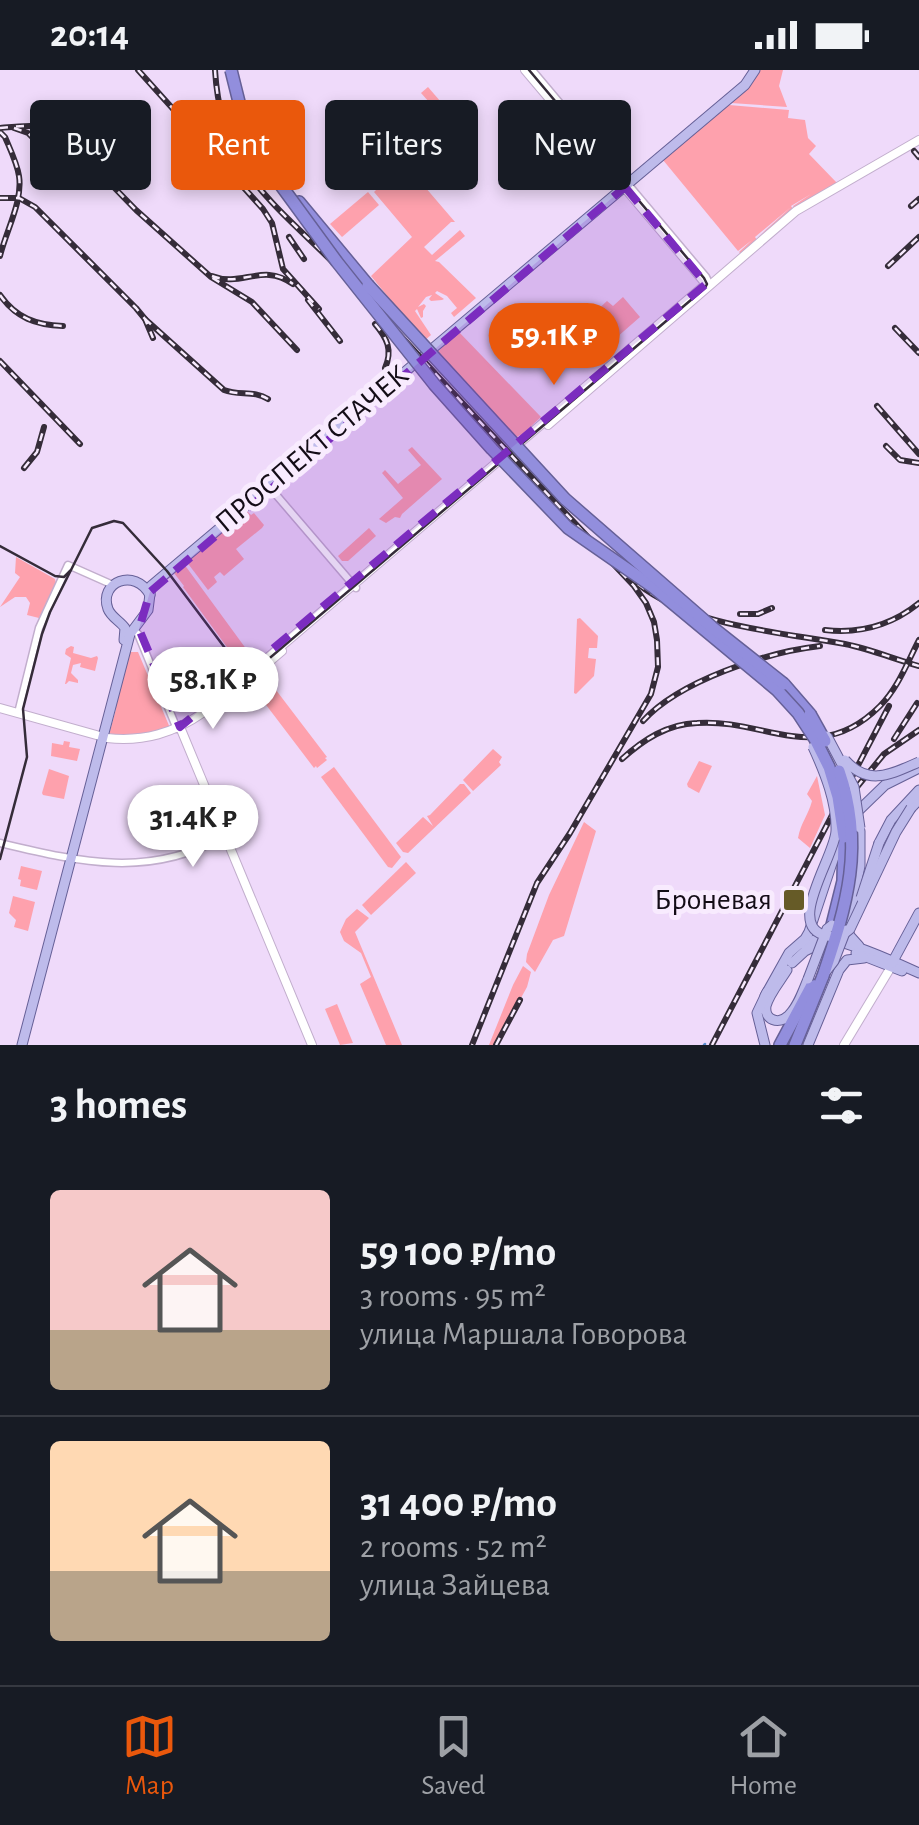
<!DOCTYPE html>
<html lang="en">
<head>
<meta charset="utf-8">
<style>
  :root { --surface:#171b24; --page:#242831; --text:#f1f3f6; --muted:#9ea1a6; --line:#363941; --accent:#ea580c }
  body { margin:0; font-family:"Alegreya Sans",sans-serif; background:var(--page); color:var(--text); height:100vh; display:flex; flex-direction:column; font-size:38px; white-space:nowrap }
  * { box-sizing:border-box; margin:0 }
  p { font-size:32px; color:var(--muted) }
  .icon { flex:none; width:55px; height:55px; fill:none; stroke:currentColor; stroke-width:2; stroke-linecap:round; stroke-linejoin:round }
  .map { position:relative; height:975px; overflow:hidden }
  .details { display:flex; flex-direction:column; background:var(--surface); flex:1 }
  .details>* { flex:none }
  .top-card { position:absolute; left:30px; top:30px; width:860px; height:90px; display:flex; gap:20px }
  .price { position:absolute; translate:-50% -85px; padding:0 22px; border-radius:35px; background:#fff; color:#222; font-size:32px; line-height:65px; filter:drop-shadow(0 2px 5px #0008) }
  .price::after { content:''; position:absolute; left:50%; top:60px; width:30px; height:22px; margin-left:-15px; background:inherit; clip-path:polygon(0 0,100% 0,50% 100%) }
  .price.current { background:var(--accent); color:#fff }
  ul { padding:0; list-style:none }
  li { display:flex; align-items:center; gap:30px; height:250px; padding:0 50px }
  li+li { border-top:2px solid var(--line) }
  li span { display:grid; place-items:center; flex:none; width:280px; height:200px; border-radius:10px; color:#555 }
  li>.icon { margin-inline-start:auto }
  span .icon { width:120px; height:120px; fill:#fffc; stroke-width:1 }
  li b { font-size:42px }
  h2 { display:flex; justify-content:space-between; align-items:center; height:120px; padding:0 50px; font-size:42px }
  .tag { padding:0 35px; border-radius:10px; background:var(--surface); box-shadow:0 5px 15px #0003; font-size:35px; line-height:90px }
  .tag.current { background:var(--accent); color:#fff }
  .status { display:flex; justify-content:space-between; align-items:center; height:70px; padding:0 50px; background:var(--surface); direction:ltr }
  .status svg { height:28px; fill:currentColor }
  .tab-bar { display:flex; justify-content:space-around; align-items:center; height:140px; border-top:2px solid var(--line); background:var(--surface); font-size:28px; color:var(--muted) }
  .tab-bar a { display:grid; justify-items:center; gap:5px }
  .tab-bar .current { color:var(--accent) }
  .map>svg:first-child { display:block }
</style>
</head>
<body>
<div class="status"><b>20:14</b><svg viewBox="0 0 49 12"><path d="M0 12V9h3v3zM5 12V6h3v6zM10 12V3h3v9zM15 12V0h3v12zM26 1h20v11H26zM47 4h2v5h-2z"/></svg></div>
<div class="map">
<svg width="919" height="975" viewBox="0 0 919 975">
  <rect width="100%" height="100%" fill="#efdafa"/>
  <g fill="#fea1ad">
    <path d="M760,0h23l-4,16 8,21 -56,-4 20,-18z"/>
    <path d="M428,17l31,36 -5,7 -33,-37z"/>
    <path d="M729,35l60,5 -1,8 17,2 3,18 8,8 -7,8 28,29 -43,25 -1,-2 18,-12 -20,12 2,3 -35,28 33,-30 -36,30 2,3 -16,14 -2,-2 13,-12 -14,11 -75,-91z"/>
    <path d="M407,96l48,56h-4l-27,25 8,8 28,-25 5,6 -30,25 4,1 37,36 -22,19 -3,-4 6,-5 -10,-12 -10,-5 -2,2 9,6 -2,1 -11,1 -2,-2 3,-4 -6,2 -8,10 6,-3 2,2 -3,5v6l-2,1 -4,-9 -2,2 16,24 -7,6 -53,-65 41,-39 -38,-45 13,-13z"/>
    <path d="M368,122l11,13 -37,32 -12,-13z"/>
    <path d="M623,227l17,20 -24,21 -22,-25 13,-12 6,5z"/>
    <path d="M587,247l20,23 5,-4 2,3 -21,19 -23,-25z"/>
    <path d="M458,261l83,86 -14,13 15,-12 -22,20v-3l-6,4 -78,-85 9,-10 -11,9z"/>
    <path d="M412,377l30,32 -40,35 -2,4 -5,-1 -9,6 -7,-4 24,-21 -21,-25 3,-3 13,14 23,-19 -13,-15z"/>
    <path d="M247,441l4,4 3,-2 10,12 -2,3 -26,21 8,10 -20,17 -4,-4 -6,5 3,5 -9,8 -22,-29z"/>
    <path d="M369,458l7,8 -28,25h-6l-4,-5z"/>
    <path d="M16,487l39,22 1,5 -17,34 -12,-3 3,-12 -4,-6h-11l-15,10 20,-30 -5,-4z"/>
    <path d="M184,494l71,97 -8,9 -4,-1 -60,-82 1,-1 -10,-13z"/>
    <path d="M580,548l18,18 -1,12h-8l-1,10 8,1 -2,17 -18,18 -2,-1 3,-74z"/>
    <path d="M71,576l3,1 -1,6 18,5 6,-2 1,2 -3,13 -15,-4 1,-4 -8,2 -2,8 7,7v3l-9,-2 -3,3h-1l6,-26 -6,-4 1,-5z"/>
    <path d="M129,582h9l32,76 -30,8 -31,-1 7,-26 -4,-2z"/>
    <path d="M263,603l64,84 -2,1 2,2 -10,8 -1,-2 -2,2 -63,-83z"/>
    <path d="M64,671l6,1 -1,5 11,2 -3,12 -26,-5 1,-13 11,2z"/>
    <path d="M493,679l9,8 -3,5 2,3 -28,26 -10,-11z"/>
    <path d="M699,691l13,5 -13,27 -11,-6 -1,-3z"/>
    <path d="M334,697l67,90 -9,11 -4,-1 -67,-90z"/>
    <path d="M49,699l20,7 -5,23 -21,-4 -1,-2z"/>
    <path d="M817,706l8,39 -15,33 -12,-10c3,-16 10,-22 14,-37l-5,-7z"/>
    <path d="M460,714h4l7,9 -63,60 -5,-1 -7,-9 27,-26 10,9 -6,-10 3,-1z"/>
    <path d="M584,752l12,9 -32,105 -11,4 -18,32 -9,-10 1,-8 22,-59z"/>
    <path d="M406,792l10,11 -45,42 -9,-10z"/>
    <path d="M21,796l21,5 -5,19 -17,-4 1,-6 -3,-1z"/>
    <path d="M13,826l22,6 -7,29 -14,-4 2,-7 -7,-7z"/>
    <path d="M357,839l12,9 -14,14 47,113h-16l-26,-61 11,-7 -10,-24 -17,-12 -4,-9 6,-13z"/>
    <path d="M523,896l8,6 -4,15 -32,58h-6l24,-60z"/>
    <path d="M337,934l16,39 -13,2 -15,-36z"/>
  </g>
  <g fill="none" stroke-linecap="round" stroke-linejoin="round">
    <g stroke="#5b8cce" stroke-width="2.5">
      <path d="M913,580l6,-12"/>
      <path d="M704,975l1,-1"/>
    </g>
    <g stroke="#c2aecd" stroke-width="9">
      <g id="tertiary">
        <path d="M532,0l174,207 4,8"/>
        <path d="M266,413l90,105"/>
        <path d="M133,559l5,5 39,95"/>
        <path d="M18,643l21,-85 29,-63 45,20"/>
        <path d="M0,773c80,19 149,36 225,-7"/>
      </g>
    </g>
    <g stroke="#c2aecd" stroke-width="10">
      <g id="secondary">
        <path d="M548,355l248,-214 123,-71"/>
        <path d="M255,604l27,-23"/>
        <path d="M0,638l107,30c37,4 67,-5 97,-26l502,-428 -181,-214"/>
        <path d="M180,657l132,318"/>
        <path d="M844,975l47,-78"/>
      </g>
    </g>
    <g stroke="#666097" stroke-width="11">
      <g id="primary">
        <path d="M124,570l1,-12c-5,-7 -14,-11 -17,-19 -10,-27 27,-42 42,-14"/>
        <path d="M911,738l8,-8"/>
        <path d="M853,746l32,-31 34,-17"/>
        <path d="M879,773l12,-23 28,-30"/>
        <path d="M803,874c6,-2 10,-4 16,-5 22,-2 78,24 100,34"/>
        <path d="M859,876l-9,-10 -3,-9 13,-61v-35"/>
        <path d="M856,883l46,18"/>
        <path d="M792,893l13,-12 12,-6"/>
        <path d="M892,893l27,-50"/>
        <path d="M787,900c-6,10 -18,24 -21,36 -2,14 13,19 22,10 10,-9 15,-25 20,-37"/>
        <path d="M765,926l24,-43 16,-14 4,-7 33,-99"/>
        <path d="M22,975l108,-411 18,-24 3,-24 594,-501 10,-15"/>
        <path d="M765,975l-8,-32 10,-21"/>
        <path d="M808,975l31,-75 8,-10 17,-2"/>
      </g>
    </g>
    <g stroke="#666097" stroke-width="14">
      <g id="motorway">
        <path d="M299,132l69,83"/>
        <path d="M784,614l26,30"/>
        <path d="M832,855l11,-44 1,-44"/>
        <path d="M780,975l32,-60"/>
        <path d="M795,975l28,-69"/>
      </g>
    </g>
    <use href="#tertiary" stroke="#fff" stroke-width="6"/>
    <use href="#secondary" stroke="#fff" stroke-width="8"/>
    <use href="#primary" stroke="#bebbeb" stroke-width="9"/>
    <use href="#motorway" stroke="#928edd" stroke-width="11"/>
    <g stroke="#352c39" stroke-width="2.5">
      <path d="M0,476l55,30 9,1 6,-6"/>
      <path d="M0,789l27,-102 -4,-48 19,-75 8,-22 42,-84 22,-7 9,2 44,48 76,101 8,2 454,-386 2,-4 -3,-6 -175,-208"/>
    </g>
    <g stroke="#352c39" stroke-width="6">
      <g id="rail">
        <path d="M138,0l125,139 9,14 11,46 36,40"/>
        <path d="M215,0c2,33 9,65 27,94 26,42 69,74 103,111 95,105 192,208 289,311l12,17 8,19 3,18 1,27 -7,27 -81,139 -33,50 -65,162"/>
        <path d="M0,58c21,-2 43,-5 61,5l75,77 75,67 41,25 45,48"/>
        <path d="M14,58l14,5 18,18"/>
        <path d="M0,62l5,5c5,12 12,26 14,39 4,25 -13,55 -19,80"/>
        <path d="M914,81l5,6"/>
        <path d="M0,128h19l16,9 101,101 9,11 8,19"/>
        <path d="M911,136l8,-7"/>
        <path d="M289,167l15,22"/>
        <path d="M888,196l31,-29"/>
        <path d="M212,206c30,12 50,-14 81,8"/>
        <path d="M0,225c16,23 36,30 63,31"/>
        <path d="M308,230l32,41"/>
        <path d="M145,249l79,71c15,6 30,0 44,9"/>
        <path d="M375,254c12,14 18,26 10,44"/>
        <path d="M895,258l24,25"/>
        <path d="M0,291l80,83"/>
        <path d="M877,336l42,48"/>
        <path d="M886,376l14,14 19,3"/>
        <path d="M24,398l13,-16 7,-25"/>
        <path d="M638,514c52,42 142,48 207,60 25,5 49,15 74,22"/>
        <path d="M740,544h18l14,-6"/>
        <path d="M825,560c36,4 67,-5 94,-27"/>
        <path d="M643,651c36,-40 124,-69 177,-75"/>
        <path d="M894,669l23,-36"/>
        <path d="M622,689c21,-19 45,-35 75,-36 68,-5 121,45 183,-17 18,-18 27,-43 39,-66"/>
        <path d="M857,717l27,-33 35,-24"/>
        <path d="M496,975l24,-45"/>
        <path d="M712,975l177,-339"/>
      </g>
    </g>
    <use href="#rail" stroke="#f8ebfe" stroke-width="2.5" stroke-dasharray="8" stroke-linecap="butt"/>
    <g stroke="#666097" stroke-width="11" stroke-linecap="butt">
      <g id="primary-bridge">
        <path d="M827,666l27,51 6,41"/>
        <path d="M813,677c12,26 24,56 23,84 -1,26 -53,97 -8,105 9,2 15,-1 22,-7l46,-97 15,-24"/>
        <path d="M845,690c24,27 46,14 74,2"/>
        <path d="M861,828l18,-55"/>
        <path d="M827,900l7,-9 12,-31"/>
        <path d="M808,909l19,-50 5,-4"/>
      </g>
    </g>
    <g stroke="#666097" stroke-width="14" stroke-linecap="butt">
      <g id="motorway-bridge">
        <path d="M231,0l13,52 25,47 68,93 97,122 58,65 76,79 85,59 124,103 21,23 17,26 14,28 9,30 6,40"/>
        <path d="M368,215l197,214 147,128 72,57"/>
        <path d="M810,644l15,27"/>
        <path d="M823,906c24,-71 42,-131 16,-205"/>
      </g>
    </g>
    <use href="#primary-bridge" stroke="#bebbeb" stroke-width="9"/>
    <use href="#motorway-bridge" stroke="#928edd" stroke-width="11"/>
  </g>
  <path fill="#7b2cbf" fill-opacity="0.2" stroke="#7b2cbf" stroke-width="8" stroke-dasharray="20 12" stroke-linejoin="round" d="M625,117l81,97 -526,443 -41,-98 11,-37z"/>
  <rect fill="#665b27" stroke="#f8ebfe" stroke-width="4" x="782" y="818" width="24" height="24" rx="5"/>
  <g text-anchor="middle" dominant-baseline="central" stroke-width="10" stroke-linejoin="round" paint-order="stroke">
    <g font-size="30" fill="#130c16" stroke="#f8ebfe">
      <text transform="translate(312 379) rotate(-40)">ПРОСПЕКТ СТАЧЕК</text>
    </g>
    <g font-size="30" fill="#130c16" stroke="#f8ebfe" text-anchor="end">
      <text x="772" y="830">Броневая</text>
    </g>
  </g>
</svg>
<b class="price current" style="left:554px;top:318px">59.1K ₽</b>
<b class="price" style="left:213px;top:662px">58.1K ₽</b>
<b class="price" style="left:193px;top:800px">31.4K ₽</b>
<div class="top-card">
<a class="tag">Buy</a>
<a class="tag current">Rent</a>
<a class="tag">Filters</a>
<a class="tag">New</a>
</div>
</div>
<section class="details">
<h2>3 homes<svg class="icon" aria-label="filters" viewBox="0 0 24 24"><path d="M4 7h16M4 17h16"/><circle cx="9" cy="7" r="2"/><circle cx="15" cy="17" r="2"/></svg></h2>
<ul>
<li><span style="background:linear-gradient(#f6c9c9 70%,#b9a48a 0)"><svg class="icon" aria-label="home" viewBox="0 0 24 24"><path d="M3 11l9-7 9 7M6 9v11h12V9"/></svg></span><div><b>59 100 ₽/mo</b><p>3 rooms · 95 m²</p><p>улица Маршала Говорова</p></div></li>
<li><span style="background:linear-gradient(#ffd9b3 65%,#b9a48a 0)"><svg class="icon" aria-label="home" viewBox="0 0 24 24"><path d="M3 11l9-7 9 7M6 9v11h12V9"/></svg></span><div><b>31 400 ₽/mo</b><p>2 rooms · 52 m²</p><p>улица Зайцева</p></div></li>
</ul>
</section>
<nav class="tab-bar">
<a class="current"><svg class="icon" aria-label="map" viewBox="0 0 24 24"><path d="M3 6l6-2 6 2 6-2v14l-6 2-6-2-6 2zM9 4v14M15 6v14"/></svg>Map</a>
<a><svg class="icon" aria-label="saved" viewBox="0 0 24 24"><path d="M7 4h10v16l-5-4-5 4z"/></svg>Saved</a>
<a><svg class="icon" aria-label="home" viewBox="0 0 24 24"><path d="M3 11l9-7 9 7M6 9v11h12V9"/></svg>Home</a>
</nav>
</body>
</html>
